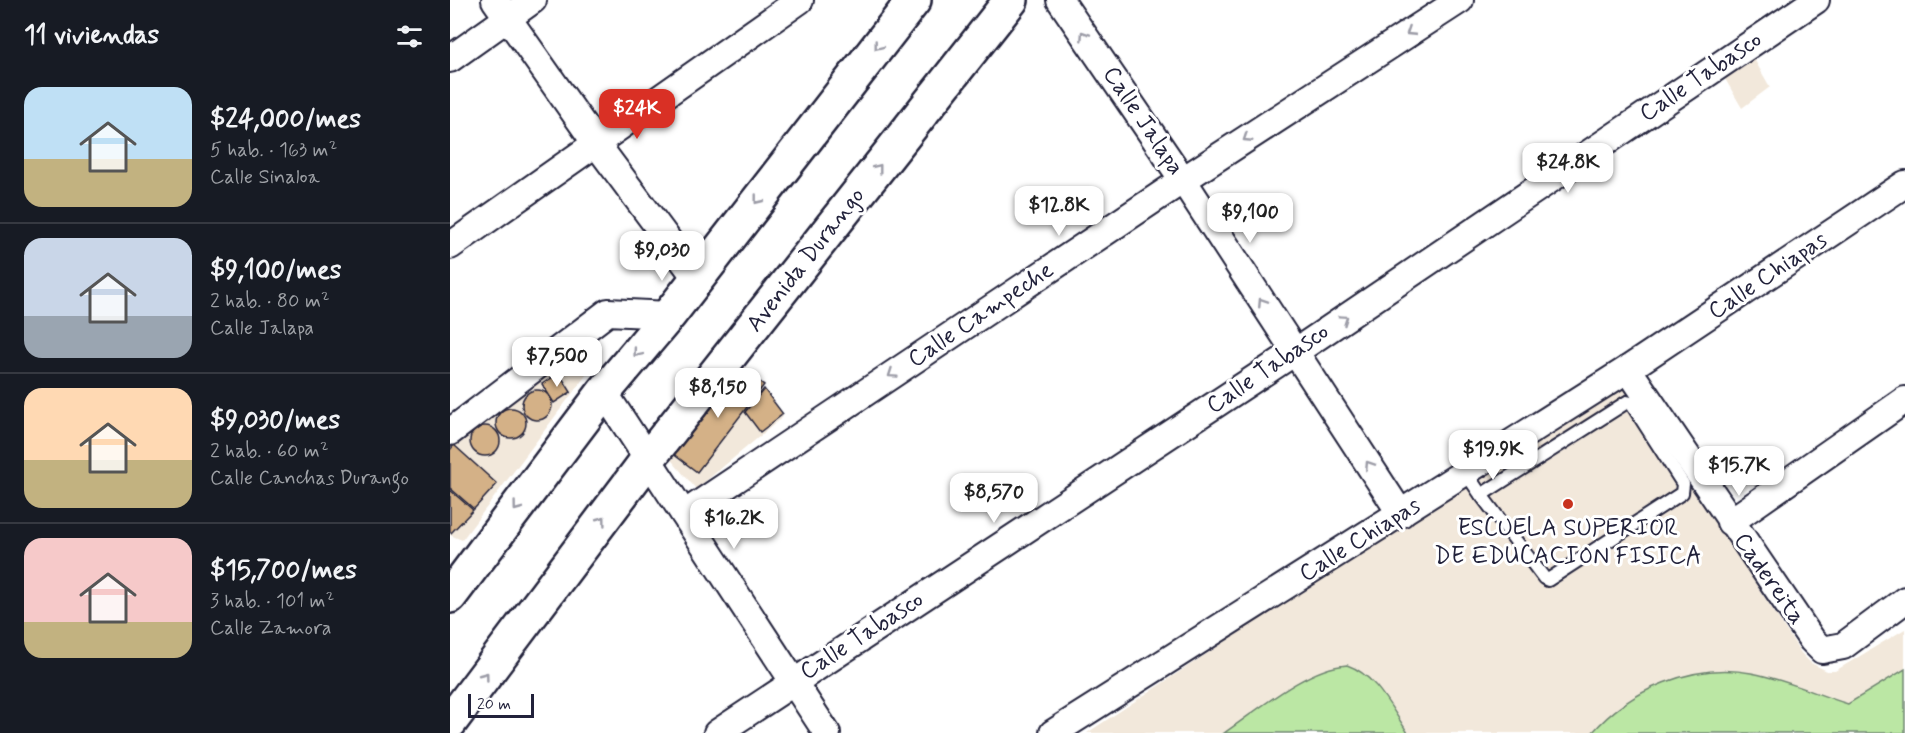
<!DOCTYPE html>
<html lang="es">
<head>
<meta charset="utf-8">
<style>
  :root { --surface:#171b24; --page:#242831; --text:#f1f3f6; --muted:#9ea1a6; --line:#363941; --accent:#d93025 }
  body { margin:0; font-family:Mynerve,sans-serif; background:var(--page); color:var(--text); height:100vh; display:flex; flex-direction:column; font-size:22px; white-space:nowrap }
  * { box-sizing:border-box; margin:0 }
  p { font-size:20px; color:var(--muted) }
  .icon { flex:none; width:33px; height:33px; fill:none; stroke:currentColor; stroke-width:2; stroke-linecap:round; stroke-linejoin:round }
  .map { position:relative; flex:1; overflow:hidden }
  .side { display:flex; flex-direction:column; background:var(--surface); width:450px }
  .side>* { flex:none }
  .scale { position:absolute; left:18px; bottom:15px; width:66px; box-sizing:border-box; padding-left:6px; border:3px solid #22223b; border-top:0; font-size:16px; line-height:21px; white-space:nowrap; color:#22223b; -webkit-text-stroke:4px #fff; paint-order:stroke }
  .price { position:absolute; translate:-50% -51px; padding:0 14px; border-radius:12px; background:#fff; color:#222; font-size:20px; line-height:39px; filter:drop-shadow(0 2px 3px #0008) }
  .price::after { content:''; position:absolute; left:50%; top:36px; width:18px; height:14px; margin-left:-9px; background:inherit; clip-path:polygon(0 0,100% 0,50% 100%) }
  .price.on { background:var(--accent); color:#fff }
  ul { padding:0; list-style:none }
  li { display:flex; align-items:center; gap:18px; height:150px; padding:0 24px }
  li+li { border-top:2px solid var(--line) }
  li span { display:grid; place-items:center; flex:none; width:168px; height:120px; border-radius:18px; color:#555 }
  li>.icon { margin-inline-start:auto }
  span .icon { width:72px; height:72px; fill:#fffc; stroke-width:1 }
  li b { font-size:26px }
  h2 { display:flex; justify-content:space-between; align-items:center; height:72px; padding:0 24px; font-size:26px }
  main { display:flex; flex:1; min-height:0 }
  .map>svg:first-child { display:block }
</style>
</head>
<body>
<main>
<section class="side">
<h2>11 viviendas<svg class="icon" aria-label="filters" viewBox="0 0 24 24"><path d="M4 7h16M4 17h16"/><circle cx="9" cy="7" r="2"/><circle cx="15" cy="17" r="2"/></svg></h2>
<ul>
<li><span style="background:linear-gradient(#bfe0f5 60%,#c2b280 0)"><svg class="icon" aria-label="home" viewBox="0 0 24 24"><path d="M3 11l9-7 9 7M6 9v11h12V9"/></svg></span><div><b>$24,000/mes</b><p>5 hab. · 163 m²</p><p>Calle Sinaloa</p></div></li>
<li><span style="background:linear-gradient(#c9d6e8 65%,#9aa5b1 0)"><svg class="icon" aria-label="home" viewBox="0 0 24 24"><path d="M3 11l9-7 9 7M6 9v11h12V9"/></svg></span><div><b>$9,100/mes</b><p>2 hab. · 80 m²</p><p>Calle Jalapa</p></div></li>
<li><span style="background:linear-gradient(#ffd9b3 60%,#c2b280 0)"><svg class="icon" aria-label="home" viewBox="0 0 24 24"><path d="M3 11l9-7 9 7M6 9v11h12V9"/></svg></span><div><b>$9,030/mes</b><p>2 hab. · 60 m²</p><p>Calle Canchas Durango</p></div></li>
<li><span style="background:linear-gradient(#f6c9c9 70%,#c2b280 0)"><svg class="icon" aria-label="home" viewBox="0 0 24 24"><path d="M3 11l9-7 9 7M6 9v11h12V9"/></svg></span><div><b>$15,700/mes</b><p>3 hab. · 101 m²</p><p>Calle Zamora</p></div></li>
</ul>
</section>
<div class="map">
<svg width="1455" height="733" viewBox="0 0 1455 733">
  <rect width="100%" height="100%" fill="#fff"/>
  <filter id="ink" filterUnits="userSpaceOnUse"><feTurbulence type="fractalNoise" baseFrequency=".0167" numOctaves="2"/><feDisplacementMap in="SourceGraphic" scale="12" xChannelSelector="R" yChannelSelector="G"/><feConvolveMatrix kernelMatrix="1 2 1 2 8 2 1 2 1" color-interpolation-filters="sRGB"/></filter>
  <g filter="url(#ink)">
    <g fill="#f2e8db">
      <path d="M1300,52l20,35 -28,21 -21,-36z"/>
      <path d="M133,342l16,16 -137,182 -12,-5v-92z"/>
      <path d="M288,358l45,59 -87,72 -29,-34z"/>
      <path d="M1172,379l179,274 10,10 16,8h8l70,-42v104h-818z"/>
    </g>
    <g fill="#bbe7a4" stroke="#6e8470" stroke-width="1.5">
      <path d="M897,665c29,10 44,43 61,68h-184c34,-23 82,-65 123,-68z"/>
      <path d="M1455,669v64h-313c37,-43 102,-71 159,-60 33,6 65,21 97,31z"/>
    </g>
    <g fill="#d4b187" stroke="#22223b" stroke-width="1.5">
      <path d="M288,366l26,19 -67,87 -25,-19z"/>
      <path d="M109,373l12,19 -17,11 -12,-19z"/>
      <path d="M314,389l19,25 -23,18 -15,-20z"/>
      <circle cx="87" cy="405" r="15"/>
      <circle cx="61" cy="423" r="15"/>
      <circle cx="35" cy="441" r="15"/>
      <path d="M4,445l43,39 -23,25 -24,-21v-38z"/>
      <path d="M0,490l23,20 -22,23 -1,-1z"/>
    </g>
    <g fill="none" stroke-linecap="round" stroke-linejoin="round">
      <g stroke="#22223b" stroke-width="16">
        <g id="lane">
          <path d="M1177,402l4,1 52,81 -1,9 -134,87 -4,-2 -63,-83z"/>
          <path d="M1016,473l15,22"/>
        </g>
      </g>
      <g stroke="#22223b" stroke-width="30">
        <g id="street">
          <path d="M45,0l100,142 102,137"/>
          <path d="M610,0l123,180 218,334"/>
          <path d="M0,59l83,-59"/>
          <path d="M0,246l350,-246"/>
          <path d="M1178,369l184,271 10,10 21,-4 62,-46"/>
          <path d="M154,392l223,341"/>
          <path d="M0,432l158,-120 61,3"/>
          <path d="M234,514l499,-334 277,-180"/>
          <path d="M1280,522l175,-122"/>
          <path d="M267,733l578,-381 521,-352"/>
          <path d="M603,733l575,-364 277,-185"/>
        </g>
      </g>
      <g stroke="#22223b" stroke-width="38">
        <g id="secondary">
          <path d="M0,596l154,-204 65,-77 245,-315"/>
          <path d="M0,722l198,-263 363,-459"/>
        </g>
      </g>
      <use href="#lane" stroke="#fff" stroke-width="12"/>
      <use href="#street" stroke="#fff" stroke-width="26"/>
      <use href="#secondary" stroke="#fff" stroke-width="33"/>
    </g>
    <defs><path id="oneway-chevron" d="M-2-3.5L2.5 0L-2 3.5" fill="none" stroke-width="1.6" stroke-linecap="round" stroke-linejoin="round" transform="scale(1.5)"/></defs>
    <g stroke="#9c9ca7">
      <use href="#oneway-chevron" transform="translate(960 32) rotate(147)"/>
      <use href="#oneway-chevron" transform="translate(634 35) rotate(-124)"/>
      <use href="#oneway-chevron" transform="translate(428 46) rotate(128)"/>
      <use href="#oneway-chevron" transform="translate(797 138) rotate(147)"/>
      <use href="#oneway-chevron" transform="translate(428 168) rotate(-52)"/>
      <use href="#oneway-chevron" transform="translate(308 200) rotate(128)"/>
      <use href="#oneway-chevron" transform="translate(812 302) rotate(-123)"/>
      <use href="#oneway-chevron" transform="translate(894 319) rotate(-34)"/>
      <use href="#oneway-chevron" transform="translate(187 353) rotate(130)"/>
      <use href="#oneway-chevron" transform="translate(442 374) rotate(146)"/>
      <use href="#oneway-chevron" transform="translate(919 465) rotate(-123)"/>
      <use href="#oneway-chevron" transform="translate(67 507) rotate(127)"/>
      <use href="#oneway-chevron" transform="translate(152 520) rotate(-53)"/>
      <use href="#oneway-chevron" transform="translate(35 676) rotate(-53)"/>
    </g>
  </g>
  <circle fill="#c8321e" stroke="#fff" stroke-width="2" cx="1118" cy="504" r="6"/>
  <g text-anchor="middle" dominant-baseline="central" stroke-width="6" stroke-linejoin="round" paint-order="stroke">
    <g font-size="24" fill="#22223b" stroke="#fff">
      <text transform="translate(1251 77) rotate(-34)">Calle Tabasco</text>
      <text transform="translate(693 121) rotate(56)">Calle Jalapa</text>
      <text transform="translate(356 260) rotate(-52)">Avenida Durango</text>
      <text transform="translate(1318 276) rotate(-34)">Calle Chiapas</text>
      <text transform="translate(531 315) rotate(-34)">Calle Campeche</text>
      <text transform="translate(818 369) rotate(-34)">Calle Tabasco</text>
      <text transform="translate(910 540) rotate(-32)">Calle Chiapas</text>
      <text transform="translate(1319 579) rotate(55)">Cadereita</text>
      <text transform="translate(412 636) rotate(-33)">Calle Tabasco</text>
    </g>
    <g font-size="24" fill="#22223b" stroke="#fff">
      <text x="1118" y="528">ESCUELA SUPERIOR<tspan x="1118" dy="28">DE EDUCACION FISICA</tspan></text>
    </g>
  </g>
</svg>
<div class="scale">20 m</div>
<b class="price on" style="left:187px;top:140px">$24K</b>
<b class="price" style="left:1118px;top:194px">$24.8K</b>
<b class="price" style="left:609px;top:237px">$12.8K</b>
<b class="price" style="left:800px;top:244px">$9,100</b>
<b class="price" style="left:212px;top:282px">$9,030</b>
<b class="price" style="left:107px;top:388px">$7,500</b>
<b class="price" style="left:268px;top:419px">$8,150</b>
<b class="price" style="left:1043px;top:481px">$19.9K</b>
<b class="price" style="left:1289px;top:497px">$15.7K</b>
<b class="price" style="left:544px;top:524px">$8,570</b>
<b class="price" style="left:284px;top:550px">$16.2K</b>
</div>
</main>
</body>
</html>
